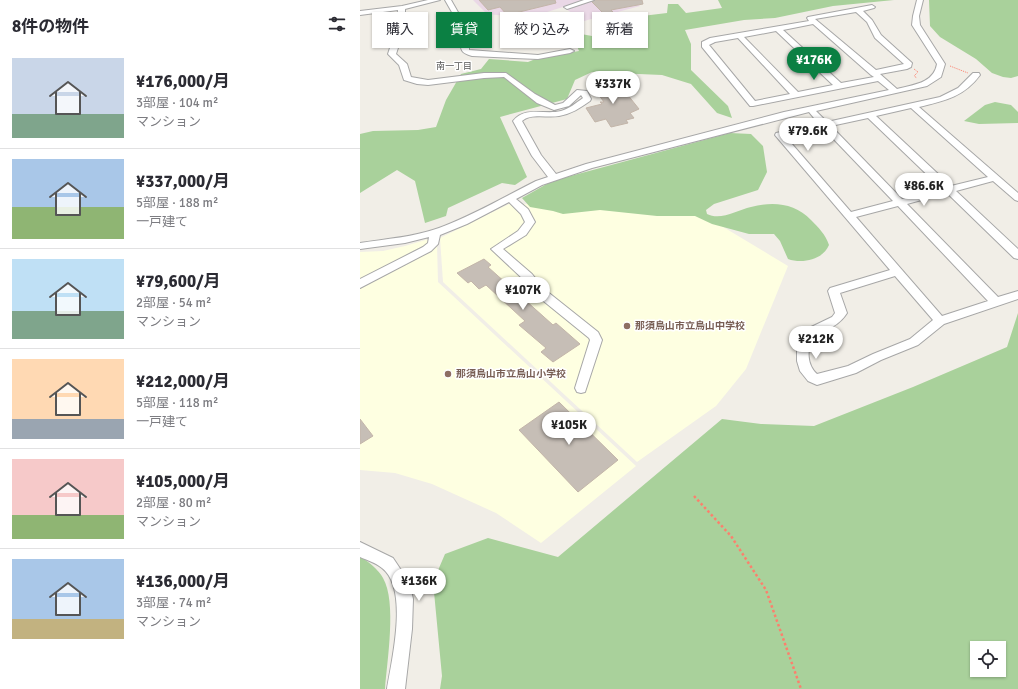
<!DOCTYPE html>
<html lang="ja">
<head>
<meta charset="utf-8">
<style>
  :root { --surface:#fff; --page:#f7f7f7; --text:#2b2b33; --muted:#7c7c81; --line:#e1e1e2; --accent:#0b8043 }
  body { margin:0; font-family:Signika,"Noto Sans JP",sans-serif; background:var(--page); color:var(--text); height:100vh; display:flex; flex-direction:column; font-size:15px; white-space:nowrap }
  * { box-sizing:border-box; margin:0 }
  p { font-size:13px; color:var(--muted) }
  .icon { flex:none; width:22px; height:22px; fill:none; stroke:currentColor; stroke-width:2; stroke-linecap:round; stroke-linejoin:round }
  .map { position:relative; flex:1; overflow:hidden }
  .drawer { display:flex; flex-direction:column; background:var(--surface); width:360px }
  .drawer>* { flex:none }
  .banner { position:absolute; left:12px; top:12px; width:380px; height:36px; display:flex; gap:8px }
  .tools { position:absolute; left:610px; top:641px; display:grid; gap:8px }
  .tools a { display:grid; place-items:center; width:36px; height:36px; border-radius:0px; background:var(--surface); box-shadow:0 1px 3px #0004; font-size:20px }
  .price { position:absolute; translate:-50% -34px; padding:0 9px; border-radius:14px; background:#fff; color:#222; font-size:13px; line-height:26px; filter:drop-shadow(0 1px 2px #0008) }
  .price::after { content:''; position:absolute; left:50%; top:24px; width:12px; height:9px; margin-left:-6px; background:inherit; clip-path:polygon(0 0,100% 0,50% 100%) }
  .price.selected { background:var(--accent); color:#fff }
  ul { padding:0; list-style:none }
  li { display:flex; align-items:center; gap:12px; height:100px; padding:0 12px }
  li+li { border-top:1px solid var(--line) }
  li span { display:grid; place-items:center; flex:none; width:112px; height:80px; border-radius:0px; color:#555 }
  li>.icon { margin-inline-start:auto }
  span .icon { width:48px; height:48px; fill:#fffc; stroke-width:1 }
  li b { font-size:17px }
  h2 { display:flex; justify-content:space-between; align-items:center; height:48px; padding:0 12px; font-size:17px }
  .pill { padding:0 14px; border-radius:0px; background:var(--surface); box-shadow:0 1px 3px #0004; font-size:14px; line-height:36px }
  .pill.selected { background:var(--accent); color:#fff }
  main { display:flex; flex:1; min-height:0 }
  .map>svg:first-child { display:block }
</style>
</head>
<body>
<main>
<section class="drawer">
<h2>8件の物件<svg class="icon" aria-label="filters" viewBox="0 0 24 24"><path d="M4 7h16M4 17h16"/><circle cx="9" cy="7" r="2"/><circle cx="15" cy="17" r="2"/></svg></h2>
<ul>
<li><span style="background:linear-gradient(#c9d6e8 70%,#7fa58c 0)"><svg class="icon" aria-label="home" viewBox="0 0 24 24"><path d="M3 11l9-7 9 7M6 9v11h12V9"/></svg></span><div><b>¥176,000/月</b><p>3部屋 · 104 m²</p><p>マンション</p></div></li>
<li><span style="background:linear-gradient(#a9c7e8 60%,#8fb573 0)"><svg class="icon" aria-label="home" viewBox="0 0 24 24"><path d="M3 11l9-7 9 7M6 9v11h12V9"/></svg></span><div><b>¥337,000/月</b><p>5部屋 · 188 m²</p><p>一戸建て</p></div></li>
<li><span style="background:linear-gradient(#bfe0f5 65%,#7fa58c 0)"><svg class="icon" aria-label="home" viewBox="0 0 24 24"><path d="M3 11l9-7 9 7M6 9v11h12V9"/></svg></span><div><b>¥79,600/月</b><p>2部屋 · 54 m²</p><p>マンション</p></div></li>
<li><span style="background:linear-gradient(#ffd9b3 75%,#9aa5b1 0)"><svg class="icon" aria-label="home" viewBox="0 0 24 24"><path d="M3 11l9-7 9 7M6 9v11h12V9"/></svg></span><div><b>¥212,000/月</b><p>5部屋 · 118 m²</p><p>一戸建て</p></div></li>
<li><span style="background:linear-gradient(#f6c9c9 70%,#8fb573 0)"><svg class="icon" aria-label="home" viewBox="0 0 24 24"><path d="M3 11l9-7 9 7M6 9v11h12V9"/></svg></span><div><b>¥105,000/月</b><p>2部屋 · 80 m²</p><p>マンション</p></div></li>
<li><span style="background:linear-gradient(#a9c7e8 75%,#c2b280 0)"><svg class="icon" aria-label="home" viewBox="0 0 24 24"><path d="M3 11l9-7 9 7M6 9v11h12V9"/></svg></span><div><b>¥136,000/月</b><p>3部屋 · 74 m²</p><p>マンション</p></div></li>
</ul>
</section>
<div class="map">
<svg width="658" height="689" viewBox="0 0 658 689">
  <rect width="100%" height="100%" fill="#f1eee7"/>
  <path fill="#ead8e6" d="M113,0h159l8,6 -56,15 -21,-14 -35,11 -41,-4z"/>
  <g fill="#feffe1">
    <path d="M149,204l114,1 82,11 83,50 -42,103 -30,37 -79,56 -194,-180 -3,-44z"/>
    <path d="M69,239l8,5 1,38 198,184 -95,77 -45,-30 -64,-29 -37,-11 -35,-3v-218l23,-1 22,-5z"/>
  </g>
  <g fill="#a9d19b" fill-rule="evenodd">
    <path d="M358,0h176l-61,6 -58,12 -31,2 -59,10 6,14v26l37,36 4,12 -15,-5 -26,-29 -29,-9 -70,-3 -17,8 -8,19 -67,18 27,60 -12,8 -13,-2 -54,25 -2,8 -21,7 -10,-42 -18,-11 -37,23v-59l13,-3 45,-1 18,-3 10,-27 15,-26 20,-5 8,-10 39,3 10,-4 41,-7 -4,-10 6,-7 22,4 37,-8 6,-9 -4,-5 25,-3 1,-9h10l8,9 36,-5z"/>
    <path d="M569,0h89v76l-7,2 -8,-1 -11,-4 -16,-14 -36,-22 -10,-11z"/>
    <path d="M635,102l16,3 7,7v11l-39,1 -15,-3 21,-16z"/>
    <path d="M370,133l21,1 12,12 4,26 -9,18 -44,14 -8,6 1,4c14,7 30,-4 44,-7 22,-6 44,-4 60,13 8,8 14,14 18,25 -6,15 -27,19 -41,14l-8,-18 -6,-7h-25l-37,-10 -17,-8h-38l-57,-6 -37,4 -10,-3 -23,-4 -8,-9 30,-17z"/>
    <path d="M658,313v376h-578l2,-13 -8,-84 2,-17 9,-21 43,-16 70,19 164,-138 39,5 53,2 99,-39 94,-40zM617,648h22v22h-22z"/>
    <path d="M0,557c8,4 19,13 23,21 14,24 4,83 2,111h-25z"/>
  </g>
  <g fill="#c6beb6" stroke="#c3b5a9">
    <path d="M119,0h76l1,3 -49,12 -7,-8 -12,3z"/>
    <path d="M235,0h47l1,4 -32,6 2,2 -9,2 -12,-12z"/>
    <path d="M252,82l3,3 4,-1 20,25 -9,4 4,5 -8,2 2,3 -17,4 -5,-8 -11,3 -9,-14 16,-4 -2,-2h4l-11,-15z"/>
    <path d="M124,259l7,6 -3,2 65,58 3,-2 24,21 -27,18 -12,-10 5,-4 -27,-23 6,-4 -39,-36 -7,4 -8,-8 -3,2 -11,-10z"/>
    <path d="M199,402l59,58 -40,32 -59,-62z"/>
    <path d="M0,419l13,17 -13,8z"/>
  </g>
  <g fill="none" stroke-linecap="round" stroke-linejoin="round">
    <g stroke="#a7a7a7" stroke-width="2">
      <g id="minor">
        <path d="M68,0h12l-35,9v17l-9,28 11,10 4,13 17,3 56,-7h22l29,21 20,11 8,-2 14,-13 10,1 4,8 -1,2c-10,7 -19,13 -31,15 -12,2 -28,-3 -37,5l19,34 15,19 30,-10 198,-52 105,-22 -11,-9 -125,25h-3l-48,-59v-5l8,-4 99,-17 -2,-3 1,-1 64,-12 3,2 -1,1 -11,3 9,9 9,15 31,28 -1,4 -4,2 -27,5 17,15c16,-4 37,-6 40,-25l-25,-39 1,-9 4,-16h6l-4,16 1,9 25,39 -4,13 -14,9 -111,25 11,11 113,-25 18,-9 15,-15h6l1,2c-16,22 -36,26 -61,32l99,86v8l-3,-1 -22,-19 -37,10 62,58v10l-4,-1 -67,-65 -40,11 91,93 20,-6v8l-74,25 -26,21 -37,15 -25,13 -39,12 -9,-4 -8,-10 -3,-10v-15l8,-16 27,-13 3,-4 -7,-22 2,-3 60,-18 -115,-135 1,-2 43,-9 -10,-12 -217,56 -50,17 -26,14 12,10 7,13 -9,13 -23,14 29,25 12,15 54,43 4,8 -17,52 -4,1 -4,-1 -2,-4 15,-48 -1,-2 -53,-43 -12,-15 -33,-31 27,-18 7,-9 -4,-8 -12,-12 -42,22 -27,11 -2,9 -7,7 -71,37v-9l63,-32 5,-4 1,-6 -24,6 -45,6v-6c26,-4 54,-6 79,-15 33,-12 65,-31 97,-47l12,-4 -16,-21 -19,-35c12,-15 32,-6 48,-10 8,-2 15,-8 22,-13l-2,-3 -12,11 -15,4 -17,-7 -33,-26 -20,1 -56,7 -11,-1 -13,-4 -5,-15 -11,-11 9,-28 1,-16 -38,5v-4l42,-5zM496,12l11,10 8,16 29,26 -28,6 -61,-51zM453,24l58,51 3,2 -33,6 -58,-53zM416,31l57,54 -35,7 -54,-55zM378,38l52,56 -35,7 -46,-56 6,-3zM551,108l77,69 -37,9 -75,-70zM508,118l74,71 -40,10 -71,-73zM463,128l70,73 -42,11 -66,-76zM538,206l90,95 -46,15 -86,-99zM535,276l38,44 -23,19 -37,15 -25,12 -31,8c-11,-10 -10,-26 -4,-38 13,-6 26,-10 34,-23l-7,-20z"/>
        <path d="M85,0h6l12,21 1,11 5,7v11l69,5 32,-6 4,2 -4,2 -32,6 -66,-3c-11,-3 -12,-6 -11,-17l-5,-7 1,-11z"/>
        <path d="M224,0h10l-27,9 -3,-2z"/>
        <path d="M0,542l33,16 16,24 4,17 -1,30 -7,60h-18c5,-30 22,-100 -5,-121 -6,-5 -15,-8 -22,-11z"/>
      </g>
    </g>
    <g stroke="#fc806d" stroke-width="1" stroke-dasharray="1 1" stroke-linecap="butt">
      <path d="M590,66l18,7"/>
      <path d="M554,69l4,3 -4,4 3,2"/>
    </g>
    <path stroke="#fc806d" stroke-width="2.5" stroke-dasharray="2.5 2.5" stroke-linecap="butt" d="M334,496l37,40 35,54 35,99"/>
    <use href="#minor" fill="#fff" fill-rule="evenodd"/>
  </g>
  <g fill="#8d6e63" stroke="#fff" stroke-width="1.5">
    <circle cx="267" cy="326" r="4"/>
    <circle cx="88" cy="374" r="4"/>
  </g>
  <g text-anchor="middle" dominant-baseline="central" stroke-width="3" stroke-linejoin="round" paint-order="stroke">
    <g font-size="9" fill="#535353" stroke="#fff">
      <text x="94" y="66">南一丁目</text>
    </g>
    <g font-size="10" font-weight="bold" fill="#785e54" stroke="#fff" text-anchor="start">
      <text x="275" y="326">那須烏山市立烏山中学校</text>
      <text x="96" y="374">那須烏山市立烏山小学校</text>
    </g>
  </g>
</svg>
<div class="tools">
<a><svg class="icon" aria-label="locate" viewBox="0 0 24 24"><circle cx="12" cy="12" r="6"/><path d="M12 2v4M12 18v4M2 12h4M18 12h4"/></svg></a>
</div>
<b class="price selected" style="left:454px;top:81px">¥176K</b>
<b class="price" style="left:253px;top:105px">¥337K</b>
<b class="price" style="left:448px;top:152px">¥79.6K</b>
<b class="price" style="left:564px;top:207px">¥86.6K</b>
<b class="price" style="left:163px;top:311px">¥107K</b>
<b class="price" style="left:456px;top:360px">¥212K</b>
<b class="price" style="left:209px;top:446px">¥105K</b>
<b class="price" style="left:59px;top:602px">¥136K</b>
<div class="banner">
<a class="pill">購入</a>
<a class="pill selected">賃貸</a>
<a class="pill">絞り込み</a>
<a class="pill">新着</a>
</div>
</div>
</main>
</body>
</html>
